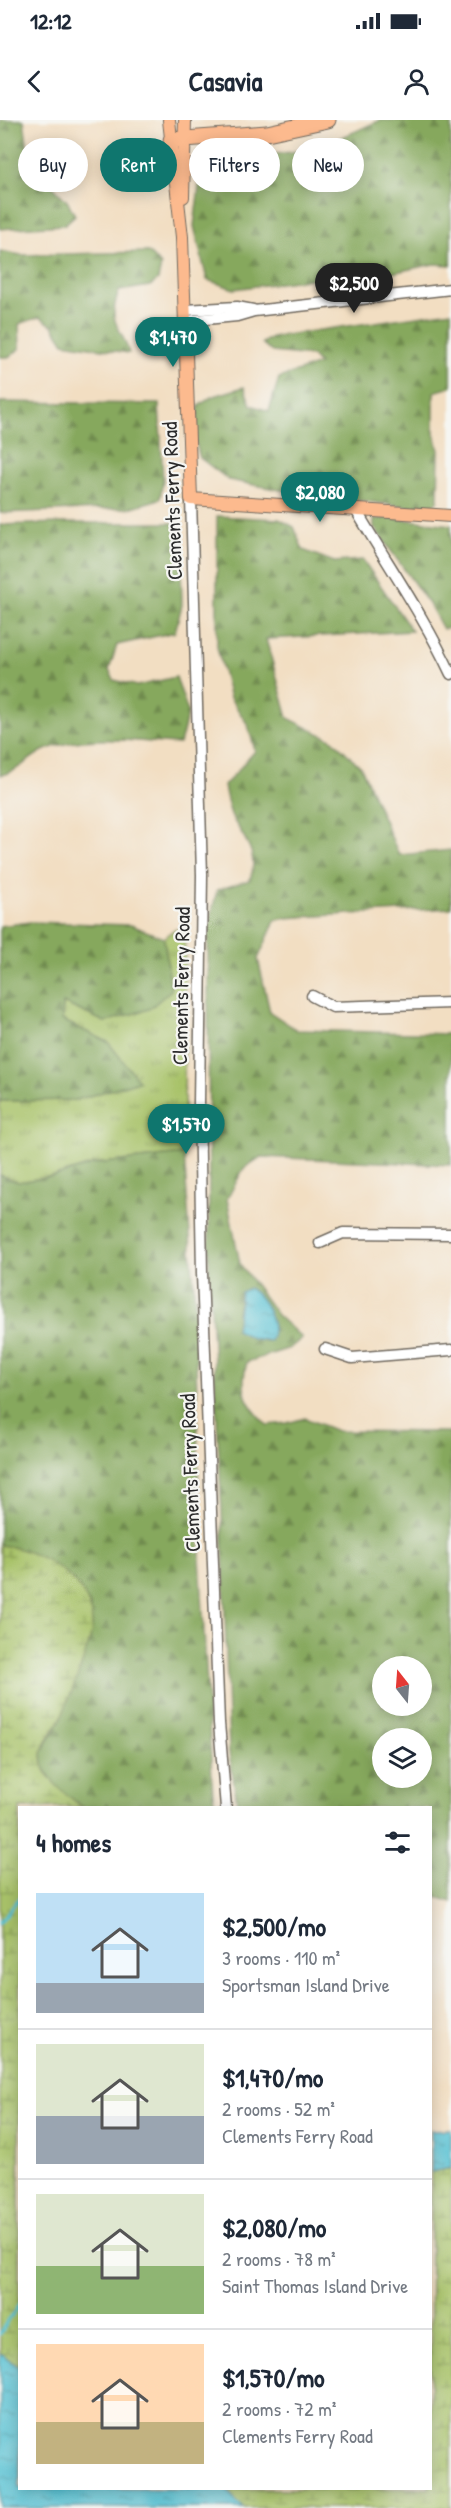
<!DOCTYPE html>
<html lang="en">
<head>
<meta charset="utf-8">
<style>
  :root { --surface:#fff; --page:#f6f6f7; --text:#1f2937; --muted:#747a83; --line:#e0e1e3; --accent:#0f766e }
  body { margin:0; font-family:"Patrick Hand",sans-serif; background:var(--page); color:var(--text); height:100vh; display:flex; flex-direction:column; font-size:22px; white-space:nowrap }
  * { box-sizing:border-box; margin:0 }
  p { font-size:20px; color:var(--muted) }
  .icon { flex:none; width:33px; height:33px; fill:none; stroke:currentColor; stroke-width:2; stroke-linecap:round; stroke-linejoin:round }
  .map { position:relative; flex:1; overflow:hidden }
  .sheet { position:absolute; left:18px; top:1686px; width:414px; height:684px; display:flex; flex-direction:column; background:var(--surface); border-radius:0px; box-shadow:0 3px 15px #0003 }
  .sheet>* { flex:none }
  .hud { position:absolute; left:18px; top:18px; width:416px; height:54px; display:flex; gap:12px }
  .needle { width:39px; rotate:343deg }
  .controls { position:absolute; left:372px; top:1536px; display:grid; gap:12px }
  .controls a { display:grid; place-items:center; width:60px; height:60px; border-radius:50%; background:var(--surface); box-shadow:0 3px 15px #0003; font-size:30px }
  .price { position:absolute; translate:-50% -51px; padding:0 14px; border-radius:21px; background:var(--accent); color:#fff; font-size:20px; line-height:39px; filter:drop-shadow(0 2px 3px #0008) }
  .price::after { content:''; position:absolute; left:50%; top:36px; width:18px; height:14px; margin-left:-9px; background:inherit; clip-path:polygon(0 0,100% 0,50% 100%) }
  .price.selected { background:#222; color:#fff }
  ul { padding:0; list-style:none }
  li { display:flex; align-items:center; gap:18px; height:150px; padding:0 18px }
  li+li { border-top:2px solid var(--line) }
  li span { display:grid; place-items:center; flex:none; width:168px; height:120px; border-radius:0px; color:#555 }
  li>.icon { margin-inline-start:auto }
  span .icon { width:72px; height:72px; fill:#fffc; stroke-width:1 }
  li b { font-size:26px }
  h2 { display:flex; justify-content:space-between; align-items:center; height:72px; padding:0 18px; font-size:26px }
  .chip { padding:0 21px; border-radius:27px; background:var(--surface); box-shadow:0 3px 15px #0003; font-size:21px; line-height:54px }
  .chip.selected { background:var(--accent); color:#fff }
  .status { display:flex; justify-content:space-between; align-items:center; height:42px; padding:0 30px; background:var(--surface); direction:ltr }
  .status svg { height:16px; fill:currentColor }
  header { display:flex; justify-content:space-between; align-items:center; height:78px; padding:0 18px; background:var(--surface); font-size:27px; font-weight:800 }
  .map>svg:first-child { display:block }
</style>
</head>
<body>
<div class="status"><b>12:12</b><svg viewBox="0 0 49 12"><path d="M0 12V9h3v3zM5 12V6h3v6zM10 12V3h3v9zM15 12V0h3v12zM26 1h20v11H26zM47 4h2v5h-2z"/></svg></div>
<header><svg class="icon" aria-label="back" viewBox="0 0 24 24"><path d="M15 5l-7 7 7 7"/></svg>Casavia<svg class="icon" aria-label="person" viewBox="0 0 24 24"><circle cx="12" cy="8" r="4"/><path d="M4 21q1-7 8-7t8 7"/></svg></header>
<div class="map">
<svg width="451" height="2388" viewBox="0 0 451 2388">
  <defs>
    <pattern id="grass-tufts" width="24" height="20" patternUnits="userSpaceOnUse" patternTransform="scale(1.5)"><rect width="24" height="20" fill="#a8c269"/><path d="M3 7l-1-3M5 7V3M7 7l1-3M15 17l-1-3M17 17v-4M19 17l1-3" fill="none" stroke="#899e57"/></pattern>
    <pattern id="forest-firs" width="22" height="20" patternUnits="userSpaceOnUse" patternTransform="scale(1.5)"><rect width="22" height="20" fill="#86a85d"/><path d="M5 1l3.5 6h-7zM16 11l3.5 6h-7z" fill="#6e894d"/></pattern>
    <pattern id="wetland-marsh" width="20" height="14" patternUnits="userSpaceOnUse" patternTransform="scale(1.5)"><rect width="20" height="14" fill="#a8c269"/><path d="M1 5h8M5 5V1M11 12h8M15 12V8" fill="none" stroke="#899e57"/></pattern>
    <pattern id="water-ripples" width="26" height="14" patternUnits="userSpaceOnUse" patternTransform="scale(1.5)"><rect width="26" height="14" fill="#58c2d4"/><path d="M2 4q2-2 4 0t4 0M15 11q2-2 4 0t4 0" fill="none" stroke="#499eac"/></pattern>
  </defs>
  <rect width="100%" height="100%" fill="#f6f6f2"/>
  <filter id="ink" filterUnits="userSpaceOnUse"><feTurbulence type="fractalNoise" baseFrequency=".0167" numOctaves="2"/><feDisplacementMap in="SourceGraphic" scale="12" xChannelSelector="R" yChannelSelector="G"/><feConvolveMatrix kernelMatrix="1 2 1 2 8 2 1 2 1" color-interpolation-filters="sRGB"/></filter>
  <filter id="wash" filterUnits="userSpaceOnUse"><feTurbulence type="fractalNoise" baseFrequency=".008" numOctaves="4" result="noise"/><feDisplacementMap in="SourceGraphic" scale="24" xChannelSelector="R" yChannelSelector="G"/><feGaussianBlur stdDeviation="1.35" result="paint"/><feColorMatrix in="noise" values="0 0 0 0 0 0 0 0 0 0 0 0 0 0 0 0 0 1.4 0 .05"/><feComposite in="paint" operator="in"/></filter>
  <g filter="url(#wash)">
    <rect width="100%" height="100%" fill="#f2dec2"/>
    <path fill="url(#grass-tufts)" stroke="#6a764a" stroke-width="1.5" d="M181,808l4,5 -1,221 -89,10 -40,12 -37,6 -18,-7v-74l76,-1 62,-19 -30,-39 -46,-22 1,-17 42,19 66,-32 -7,-52 8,-7z"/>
    <g fill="url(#forest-firs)" stroke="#586a44" stroke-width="1.5" fill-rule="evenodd">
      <path d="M0,0h24l6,44 37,37 8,14 -11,10 -64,4z"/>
      <path d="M381,0h70v145l-17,-1 -52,11 -63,3 -85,11 -27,-9 -13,-54 7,-55c35,-22 69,-12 107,-22 25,-6 49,-19 73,-29z"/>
      <path d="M0,131l21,4 127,-3 13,13 -3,15 -8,6 -31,5c-13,34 2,33 10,62l-65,-10 -11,-17 -13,-9 -21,7 1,24 -10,9h-10z"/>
      <path d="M451,191v76l-17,5v41l5,17 -1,51 -6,5 -22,1 -130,-17 -51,-10 -29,-22 -6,-21 5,-31 12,-9 33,-10 7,18 18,6 10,-33 40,-14 -7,-8 -40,-4 -10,-9 10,-6z"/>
      <path d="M0,282l159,2 4,76 -3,19 -31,9 -129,5z"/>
      <path d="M217,396l62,3 15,8 9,23 31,12 29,-2 49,71 -146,8 22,79 45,22 28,27 38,88 52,-5v58l-167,10 -9,3 -17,38 12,53 27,18 154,4v131l-190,-8 -17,11 -17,31 13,65 37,51 25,23 -12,10 -43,14c-8,30 -1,42 20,63l20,-2 18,-5 32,13 114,1v470l-20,-7 -1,-87 -192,-1 -9,-54 -7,-240 -13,-243 -1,-342 9,-38 33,-10c9,-26 -4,-39 -17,-61 -5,-10 -7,-23 -9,-33l31,-35 -7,-26 -18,-27 -13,-51zM249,1168l17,53 -14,-3 -15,-25 4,-20zM382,1546h40v40h-40zM382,1618h40v40h-40z"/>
      <path d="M392,398l59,7v103l-8,1 -14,-25 -55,-77v-8z"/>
      <path d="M59,403h121l2,82 -7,27 -58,13 -8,25 5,10 23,6 39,-9 12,35 -8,32c-43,-2 -94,-11 -135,6 -16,7 -27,23 -45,25v-250z"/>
      <path d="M30,802l101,3 33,13 7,52 -22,19 -44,13 -42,-19 -1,17 46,22 31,39 -63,19 -76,1v-175z"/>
      <path d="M184,1034l11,149 5,254 13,239 3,11h-134l-25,-19 -14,-22 -1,-14 19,-34 25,-69 6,-21 -2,-23 -11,-18 -79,-42v-370l18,7 37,-6 40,-12z"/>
    </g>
    <g fill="url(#wetland-marsh)" stroke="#6a764a" stroke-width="1.5">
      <path d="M0,1425c41,5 93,35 92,81 0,16 -24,75 -31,92 -5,11 -18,24 -19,36 -1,25 24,39 40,53l-62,1 -1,559 -19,-14z"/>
      <path d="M451,2048v340h-207l-19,-19 205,-1 1,-316z"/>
    </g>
    <g fill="url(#water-ripples)" stroke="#427680" stroke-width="1.5">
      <path d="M249,1168c15,9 30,36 21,53l-18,-3 -16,-8 5,-38z"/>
      <path d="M451,2009v39l-20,4v-42z"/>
      <path d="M0,2233l19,14 1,121 205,1 19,19h-244z"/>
    </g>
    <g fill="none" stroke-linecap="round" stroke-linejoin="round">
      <g stroke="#58c2d4" stroke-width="3">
        <path d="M0,1802l19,-24"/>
        <path d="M0,2214l20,-31"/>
      </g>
    </g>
  </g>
  <g filter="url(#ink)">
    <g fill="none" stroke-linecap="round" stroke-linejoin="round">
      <g stroke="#716a60" stroke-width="13">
        <g id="minor">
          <path d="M185,190l52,-3 16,3"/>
          <path d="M185,201l52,-5 17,-5 197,-22"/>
          <path d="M191,379l11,376 -3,228 3,171 17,449 7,85"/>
          <path d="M356,390c32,55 68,106 95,164"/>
          <path d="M312,876l21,11 118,-4"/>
          <path d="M320,1123l23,-10 108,1"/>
          <path d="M325,1229l27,9 99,-8"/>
        </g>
      </g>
      <g stroke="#716a60" stroke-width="14">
        <g id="major">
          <path d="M169,0l13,117 9,262 260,17"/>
          <path d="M183,77l2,-77"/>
        </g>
      </g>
      <g stroke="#716a60" stroke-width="17">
        <path id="highway" d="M171,20l96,-7 61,-13"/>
      </g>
      <use href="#minor" stroke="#fff" stroke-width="10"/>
      <use href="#major" stroke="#fcba8e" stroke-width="12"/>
      <use href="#highway" stroke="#fcba8e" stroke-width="15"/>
    </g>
  </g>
  <g text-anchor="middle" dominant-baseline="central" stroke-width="4.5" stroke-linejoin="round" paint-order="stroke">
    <g font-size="21" fill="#2b2b2b" stroke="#f6f6f2">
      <text transform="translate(172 381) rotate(-92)">Clements Ferry Road</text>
      <text transform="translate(181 866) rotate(-89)">Clements Ferry Road</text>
      <text transform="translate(190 1353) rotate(-92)">Clements Ferry Road</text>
    </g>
  </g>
</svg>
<div class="controls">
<a><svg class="needle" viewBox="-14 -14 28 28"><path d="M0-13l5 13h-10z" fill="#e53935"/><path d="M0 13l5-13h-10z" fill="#747a83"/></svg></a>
<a><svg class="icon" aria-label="layers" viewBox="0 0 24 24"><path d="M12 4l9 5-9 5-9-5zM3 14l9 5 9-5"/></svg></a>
</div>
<b class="price selected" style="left:354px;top:194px">$2,500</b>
<b class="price" style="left:173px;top:248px">$1,470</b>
<b class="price" style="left:320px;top:403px">$2,080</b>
<b class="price" style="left:186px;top:1035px">$1,570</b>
<div class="hud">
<a class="chip">Buy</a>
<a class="chip selected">Rent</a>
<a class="chip">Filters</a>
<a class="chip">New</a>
</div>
<section class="sheet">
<h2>4 homes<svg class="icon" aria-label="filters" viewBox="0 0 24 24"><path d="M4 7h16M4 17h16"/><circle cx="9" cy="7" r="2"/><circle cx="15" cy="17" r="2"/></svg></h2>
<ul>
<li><span style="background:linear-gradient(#bfe0f5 75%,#9aa5b1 0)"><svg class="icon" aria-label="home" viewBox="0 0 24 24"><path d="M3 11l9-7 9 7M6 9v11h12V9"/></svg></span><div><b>$2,500/mo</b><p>3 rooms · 110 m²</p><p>Sportsman Island Drive</p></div></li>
<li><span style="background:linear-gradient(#dfe7d0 60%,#9aa5b1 0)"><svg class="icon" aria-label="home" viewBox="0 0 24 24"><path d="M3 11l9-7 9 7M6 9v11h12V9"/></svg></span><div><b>$1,470/mo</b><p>2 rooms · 52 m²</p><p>Clements Ferry Road</p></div></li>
<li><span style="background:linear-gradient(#dfe7d0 60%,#8fb573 0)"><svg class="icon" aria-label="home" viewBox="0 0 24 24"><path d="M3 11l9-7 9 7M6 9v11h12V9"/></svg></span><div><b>$2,080/mo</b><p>2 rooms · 78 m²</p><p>Saint Thomas Island Drive</p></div></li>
<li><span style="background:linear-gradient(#ffd9b3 65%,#c2b280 0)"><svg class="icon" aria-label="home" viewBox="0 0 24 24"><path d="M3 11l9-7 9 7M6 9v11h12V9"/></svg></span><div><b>$1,570/mo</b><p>2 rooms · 72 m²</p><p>Clements Ferry Road</p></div></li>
</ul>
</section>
</div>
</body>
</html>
